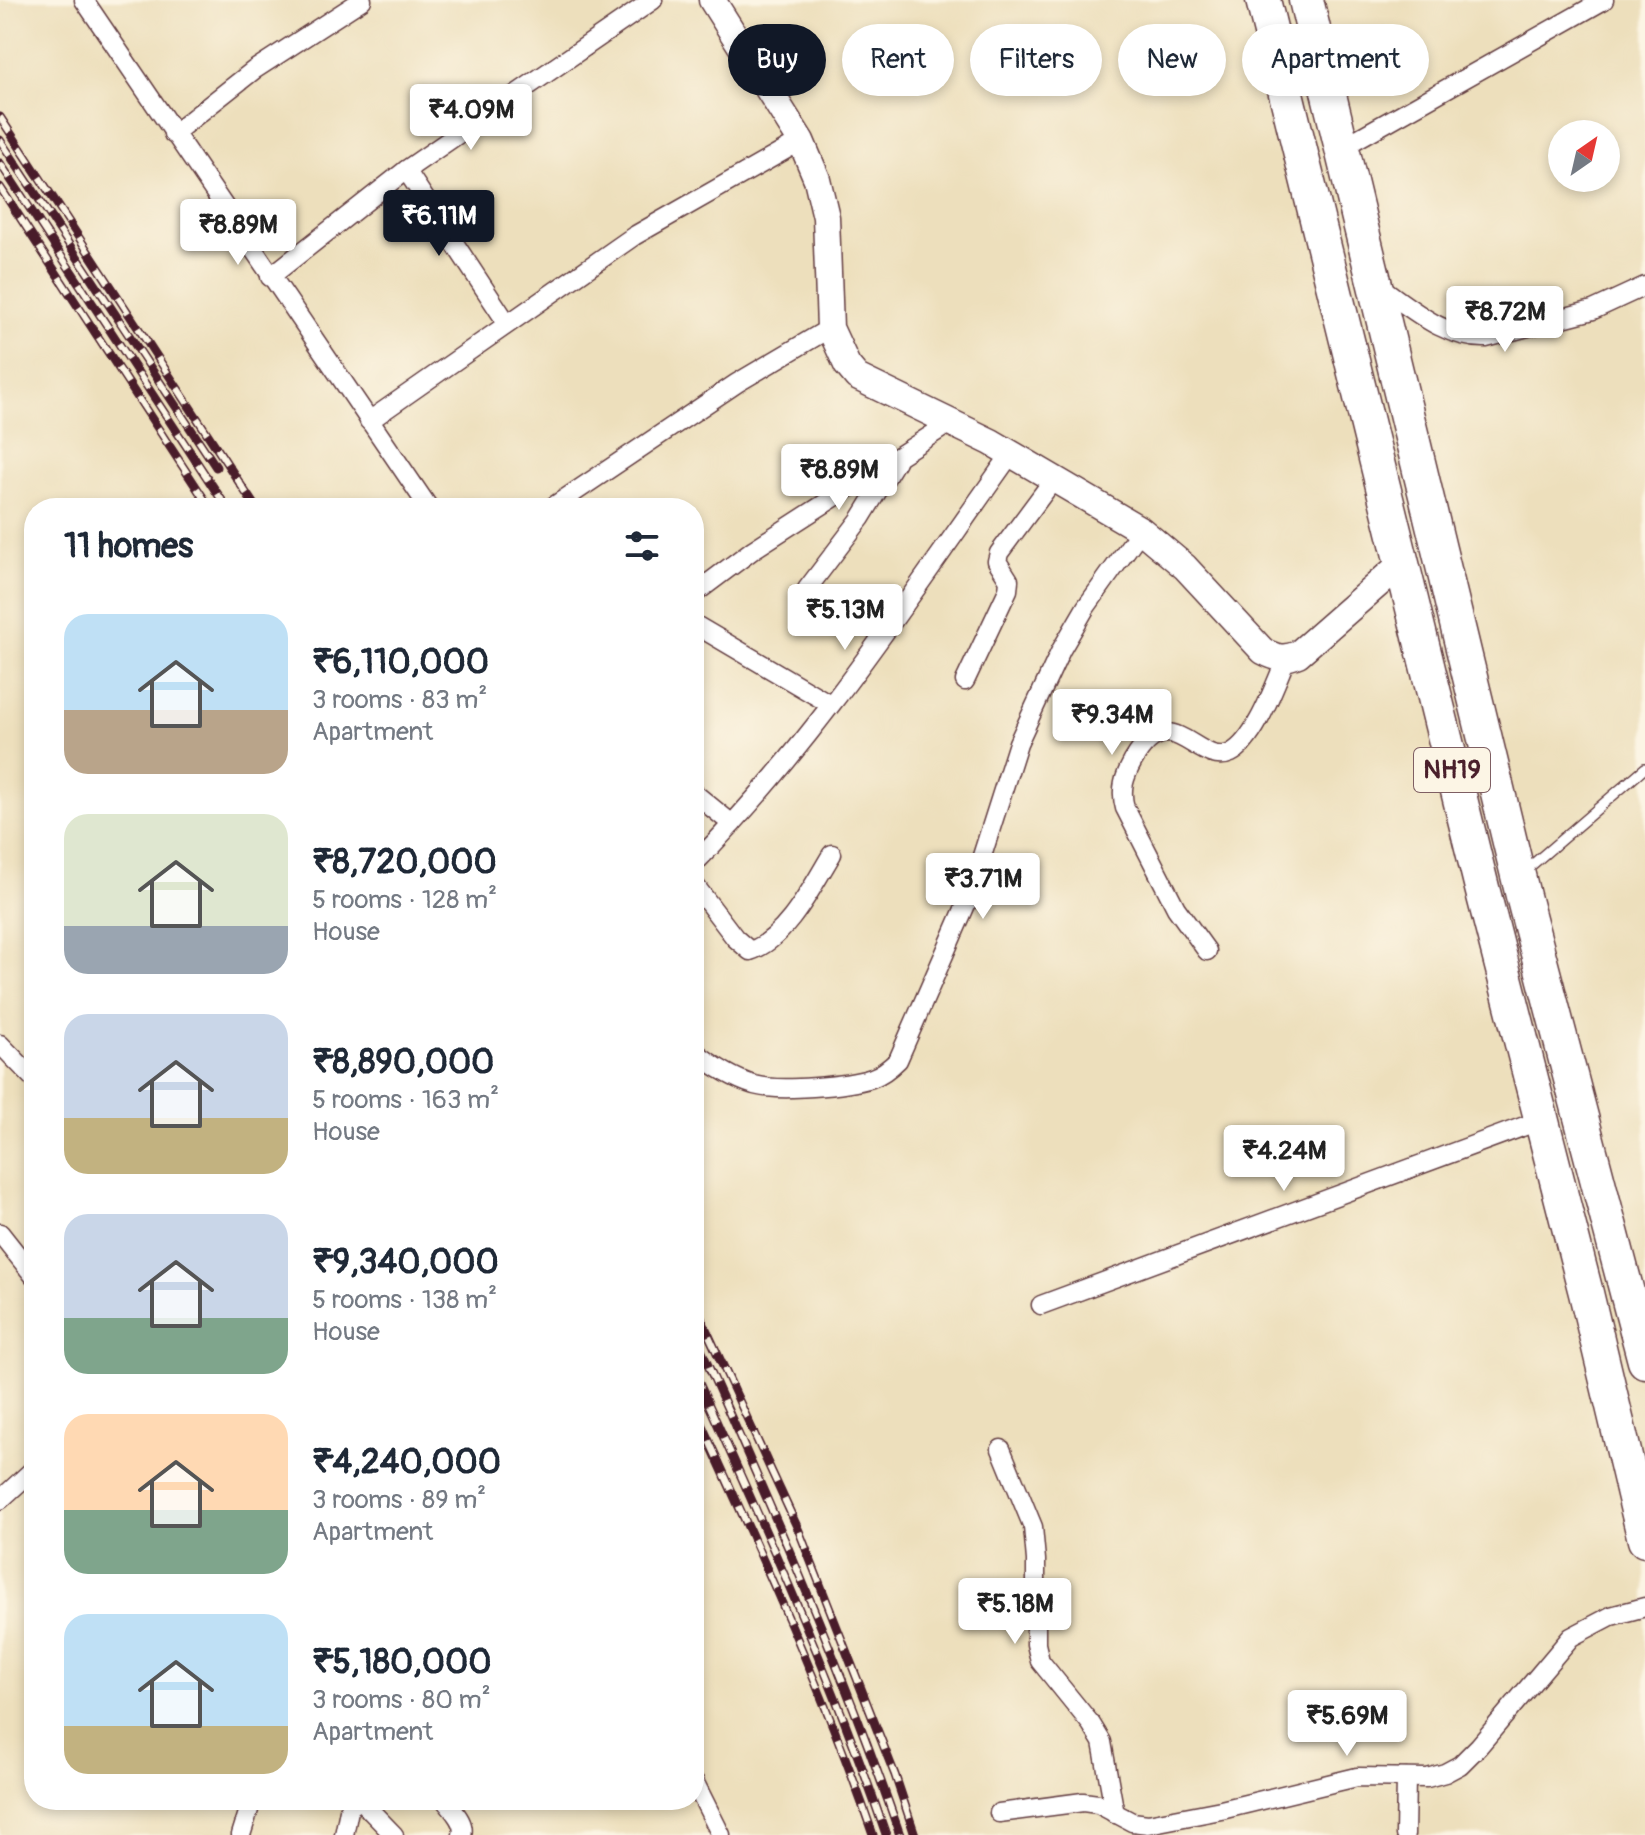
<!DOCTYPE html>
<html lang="en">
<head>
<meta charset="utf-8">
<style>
  :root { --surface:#fff; --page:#f6f6f7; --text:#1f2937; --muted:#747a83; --accent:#111827 }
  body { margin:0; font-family:Pangolin,sans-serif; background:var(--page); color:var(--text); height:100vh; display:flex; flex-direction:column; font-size:30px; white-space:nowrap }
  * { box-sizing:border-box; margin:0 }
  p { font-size:26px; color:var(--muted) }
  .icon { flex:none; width:44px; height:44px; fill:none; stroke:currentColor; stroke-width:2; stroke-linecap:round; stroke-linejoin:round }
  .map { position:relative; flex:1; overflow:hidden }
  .panel { position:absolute; left:24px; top:498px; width:680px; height:1312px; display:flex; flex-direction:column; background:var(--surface); border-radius:32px; box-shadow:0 4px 12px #0003 }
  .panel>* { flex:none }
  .guide { position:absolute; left:728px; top:24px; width:760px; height:72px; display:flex; gap:16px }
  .needle { width:52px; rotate:34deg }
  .controls { position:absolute; left:1548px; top:120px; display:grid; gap:16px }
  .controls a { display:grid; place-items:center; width:72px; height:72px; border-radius:50%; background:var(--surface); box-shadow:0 4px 12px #0003; font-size:40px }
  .price { position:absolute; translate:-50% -68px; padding:0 18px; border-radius:8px; background:#fff; color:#222; font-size:26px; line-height:52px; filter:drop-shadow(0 2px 4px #0008) }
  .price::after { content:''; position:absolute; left:50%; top:48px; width:24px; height:18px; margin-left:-12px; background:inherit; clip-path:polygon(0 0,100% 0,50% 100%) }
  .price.selected { background:var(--accent); color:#fff }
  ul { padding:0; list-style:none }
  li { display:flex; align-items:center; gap:24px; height:200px; padding:0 40px }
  li span { display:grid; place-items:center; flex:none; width:224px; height:160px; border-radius:24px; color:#555 }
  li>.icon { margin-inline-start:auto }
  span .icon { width:96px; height:96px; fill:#fffc; stroke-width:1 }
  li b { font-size:34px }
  h2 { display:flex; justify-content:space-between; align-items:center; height:96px; padding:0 40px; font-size:34px }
  .tag { padding:0 28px; border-radius:36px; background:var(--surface); box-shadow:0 4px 12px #0003; font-size:28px; line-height:72px }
  .tag.selected { background:var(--accent); color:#fff }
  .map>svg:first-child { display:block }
</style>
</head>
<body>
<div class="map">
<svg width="1645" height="1835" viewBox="0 0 1645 1835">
  <rect width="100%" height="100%" fill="#fcf5e5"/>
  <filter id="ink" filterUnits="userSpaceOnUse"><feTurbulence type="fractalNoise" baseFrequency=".0125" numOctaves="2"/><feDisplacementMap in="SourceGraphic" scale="16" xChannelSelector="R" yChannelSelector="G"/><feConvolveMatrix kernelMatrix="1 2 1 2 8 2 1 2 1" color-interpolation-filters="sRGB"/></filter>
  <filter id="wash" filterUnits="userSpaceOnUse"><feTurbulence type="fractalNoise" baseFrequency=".006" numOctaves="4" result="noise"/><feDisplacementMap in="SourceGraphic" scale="32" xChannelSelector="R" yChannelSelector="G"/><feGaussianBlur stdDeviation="1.8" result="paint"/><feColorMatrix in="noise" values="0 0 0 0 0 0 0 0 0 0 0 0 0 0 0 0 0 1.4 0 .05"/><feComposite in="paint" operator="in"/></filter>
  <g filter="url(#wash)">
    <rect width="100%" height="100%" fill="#eddfbc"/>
  </g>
  <g filter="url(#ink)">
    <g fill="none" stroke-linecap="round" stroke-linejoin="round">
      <g stroke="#623c41" stroke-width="12">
        <path id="lane" d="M1526,870l119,-102"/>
      </g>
      <g stroke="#623c41" stroke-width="21">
        <g id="street">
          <path d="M84,0l345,508"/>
          <path d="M173,134l81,-64 108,-70"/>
          <path d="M1341,148l263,-148"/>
          <path d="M406,170l101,153"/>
          <path d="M270,277l136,-107 247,-170"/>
          <path d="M1376,284c34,23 68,55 110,54l107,-28 52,-24"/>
          <path d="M369,421l265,-185 167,-95"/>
          <path d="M551,508l186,-125 93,-55"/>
          <path d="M807,589l54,-71 35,-57"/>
          <path d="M694,594l60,-45 196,-126"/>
          <path d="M694,624l136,80"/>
          <path d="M965,681l43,-91 1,-10 -12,-19 2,-8 55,-74"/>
          <path d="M694,793l38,31"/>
          <path d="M694,864c122,-123 217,-270 317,-410"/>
          <path d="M694,884l41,54 15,13c37,-12 63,-66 82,-97"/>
          <path d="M1207,951l-31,-43 -51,-100c-5,-18 -1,-31 8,-47 38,-66 64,8 98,-8 25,-13 44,-69 55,-94"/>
          <path d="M0,1044l34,35"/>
          <path d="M694,1051c18,14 37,27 60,34 25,7 93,1 118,-7 11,-4 18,-10 26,-18l70,-160 50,-157 43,-93 25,-43 55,-77"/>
          <path d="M0,1233l34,43"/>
          <path d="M1041,1305l500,-185"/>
          <path d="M1001,1449l32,78 3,33v84l4,17 51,63 11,18 13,72"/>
          <path d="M0,1500l34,-31"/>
          <path d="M694,1781l27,54"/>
          <path d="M360,1800l34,35"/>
          <path d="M445,1800c7,10 21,22 17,35"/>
          <path d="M999,1813l84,-11 15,2 34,18 16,2 73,-14 136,-33 70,1 18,-5 15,-8 19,-19 92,-109 40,-21 34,-9"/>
          <path d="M241,1835l11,-35"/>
          <path d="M344,1835l7,-35"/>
          <path d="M1405,1835l1,-57"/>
        </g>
      </g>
      <g stroke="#623c41" stroke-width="29">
        <path id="secondary" d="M712,0l89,141 16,38 9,38 4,111 17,37 10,12 134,65 150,88 44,37 78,84c13,7 21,9 35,3l103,-90"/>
      </g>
      <g stroke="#623c41" stroke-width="37">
        <g id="highway">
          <path d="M1263,0l219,888 104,405 59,247"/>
          <path d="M1306,0l217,896 122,465"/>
        </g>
      </g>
      <use href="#lane" stroke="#fff" stroke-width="9"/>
      <use href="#street" stroke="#fff" stroke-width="18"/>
      <use href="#secondary" stroke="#fff" stroke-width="26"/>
      <use href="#highway" stroke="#fff" stroke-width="34"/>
      <g stroke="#4a1f2b" stroke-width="9">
        <g id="rail">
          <path d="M0,117l256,391"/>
          <path d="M0,140l216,327"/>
          <path d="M0,163l227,345"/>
          <path d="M0,187l210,321"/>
          <path d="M694,1303l105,228 96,244 20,60"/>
          <path d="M694,1334c74,165 147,330 206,501"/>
          <path d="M694,1372c69,152 138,305 192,463"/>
          <path d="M694,1408c64,140 129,281 179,427"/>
        </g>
      </g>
      <use href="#rail" stroke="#fcf5e5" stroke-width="6" stroke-dasharray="18" stroke-linecap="butt"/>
    </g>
  </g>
  <g text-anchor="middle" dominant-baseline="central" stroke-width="6" stroke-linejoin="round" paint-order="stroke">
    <rect fill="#fcf5e5" stroke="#7f5f63" stroke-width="2" x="1414" y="748" width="76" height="44" rx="6"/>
    <g font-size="26" font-weight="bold" fill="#4a1f2b">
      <text x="1452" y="770">NH19</text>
    </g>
  </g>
</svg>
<div class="controls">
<a><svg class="needle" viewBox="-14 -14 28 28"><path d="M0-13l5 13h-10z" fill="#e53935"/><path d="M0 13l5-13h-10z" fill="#747a83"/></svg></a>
</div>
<b class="price" style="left:471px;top:152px">₹4.09M</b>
<b class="price selected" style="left:439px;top:258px">₹6.11M</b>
<b class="price" style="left:238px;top:267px">₹8.89M</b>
<b class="price" style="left:1505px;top:354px">₹8.72M</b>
<b class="price" style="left:839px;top:512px">₹8.89M</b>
<b class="price" style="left:845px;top:652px">₹5.13M</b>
<b class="price" style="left:1112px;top:757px">₹9.34M</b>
<b class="price" style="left:983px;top:921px">₹3.71M</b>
<b class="price" style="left:1284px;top:1193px">₹4.24M</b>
<b class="price" style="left:1015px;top:1646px">₹5.18M</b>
<b class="price" style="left:1347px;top:1758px">₹5.69M</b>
<div class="guide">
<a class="tag selected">Buy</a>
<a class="tag">Rent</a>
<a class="tag">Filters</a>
<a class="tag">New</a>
<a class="tag">Apartment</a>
</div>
<section class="panel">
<h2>11 homes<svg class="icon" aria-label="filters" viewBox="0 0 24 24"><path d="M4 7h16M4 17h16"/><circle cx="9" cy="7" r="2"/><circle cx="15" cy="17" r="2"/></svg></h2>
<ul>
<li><span style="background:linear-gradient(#bfe0f5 60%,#b9a48a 0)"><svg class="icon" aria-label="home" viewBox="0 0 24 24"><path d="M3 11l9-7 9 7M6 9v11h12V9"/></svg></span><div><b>₹6,110,000</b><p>3 rooms · 83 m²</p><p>Apartment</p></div></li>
<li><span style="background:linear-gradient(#dfe7d0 70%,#9aa5b1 0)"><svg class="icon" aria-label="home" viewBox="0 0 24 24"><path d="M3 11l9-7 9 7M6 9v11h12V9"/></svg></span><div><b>₹8,720,000</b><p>5 rooms · 128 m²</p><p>House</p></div></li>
<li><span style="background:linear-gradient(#c9d6e8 65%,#c2b280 0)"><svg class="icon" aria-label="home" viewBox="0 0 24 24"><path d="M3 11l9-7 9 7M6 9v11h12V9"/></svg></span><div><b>₹8,890,000</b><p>5 rooms · 163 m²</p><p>House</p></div></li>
<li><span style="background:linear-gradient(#c9d6e8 65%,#7fa58c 0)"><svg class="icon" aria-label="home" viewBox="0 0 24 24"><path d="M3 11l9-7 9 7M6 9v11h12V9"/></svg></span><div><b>₹9,340,000</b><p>5 rooms · 138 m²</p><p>House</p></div></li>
<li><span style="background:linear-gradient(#ffd9b3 60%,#7fa58c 0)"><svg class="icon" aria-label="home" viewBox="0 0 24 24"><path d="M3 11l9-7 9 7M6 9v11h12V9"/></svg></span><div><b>₹4,240,000</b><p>3 rooms · 89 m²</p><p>Apartment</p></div></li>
<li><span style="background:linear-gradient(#bfe0f5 70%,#c2b280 0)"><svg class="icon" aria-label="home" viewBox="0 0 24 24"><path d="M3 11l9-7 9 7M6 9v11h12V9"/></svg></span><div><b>₹5,180,000</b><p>3 rooms · 80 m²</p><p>Apartment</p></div></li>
</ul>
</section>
</div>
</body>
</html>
